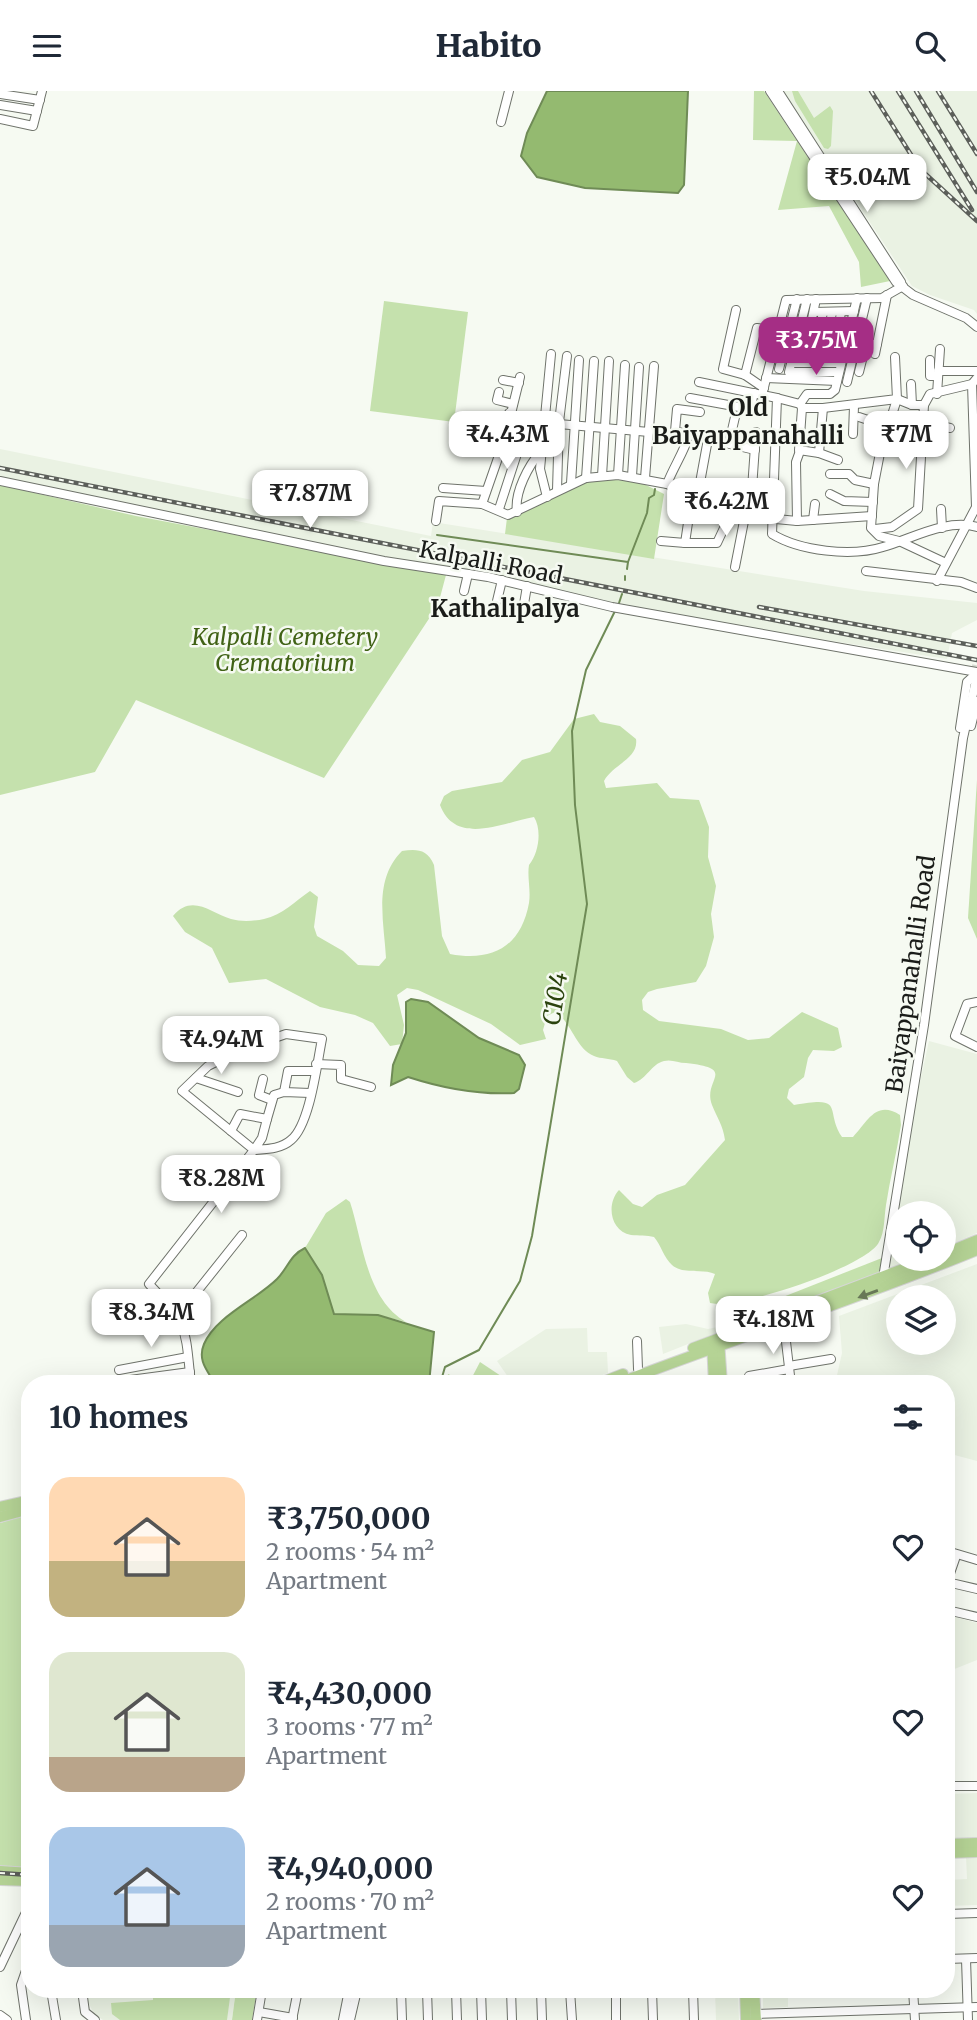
<!DOCTYPE html>
<html lang="en">
<head>
<meta charset="utf-8">
<style>
  :root { --surface:#fff; --page:#f6f6f7; --text:#1f2937; --muted:#747a83; --accent:#a52e85 }
  body { margin:0; font-family:Merriweather,serif; background:var(--page); color:var(--text); height:100vh; display:flex; flex-direction:column; font-size:26px; white-space:nowrap }
  * { box-sizing:border-box; margin:0 }
  p { font-size:23px; color:var(--muted) }
  .icon { flex:none; width:38px; height:38px; fill:none; stroke:currentColor; stroke-width:2; stroke-linecap:round; stroke-linejoin:round }
  .map { position:relative; flex:1; overflow:hidden }
  .side { position:absolute; left:21px; top:1284px; width:934px; height:623px; display:flex; flex-direction:column; background:var(--surface); border-radius:28px; box-shadow:0 7px 28px #0002 }
  .side>* { flex:none }
  .controls { position:absolute; left:886px; top:1110px; display:grid; gap:14px }
  .controls a { display:grid; place-items:center; width:70px; height:70px; border-radius:50%; background:var(--surface); box-shadow:0 7px 28px #0002; font-size:35px }
  .price { position:absolute; translate:-50% -60px; padding:0 16px; border-radius:14px; background:#fff; color:#222; font-size:23px; line-height:46px; filter:drop-shadow(0 2px 4px #0008) }
  .price::after { content:''; position:absolute; left:50%; top:42px; width:21px; height:16px; margin-left:-10px; background:inherit; clip-path:polygon(0 0,100% 0,50% 100%) }
  .price.current { background:var(--accent); color:#fff }
  ul { padding:0; list-style:none }
  li { display:flex; align-items:center; gap:21px; height:175px; padding:0 28px }
  li span { display:grid; place-items:center; flex:none; width:196px; height:140px; border-radius:21px; color:#555 }
  li>.icon { margin-inline-start:auto }
  span .icon { width:84px; height:84px; fill:#fffc; stroke-width:1 }
  li b { font-size:30px }
  h2 { display:flex; justify-content:space-between; align-items:center; height:84px; padding:0 28px; font-size:30px }
  header { display:flex; justify-content:space-between; align-items:center; height:91px; padding:0 28px; background:var(--surface); font-size:32px; font-weight:800 }
  .map>svg:first-child { display:block }
</style>
</head>
<body>
<header><svg class="icon" aria-label="menu" viewBox="0 0 24 24"><path d="M4 6h16M4 12h16M4 18h16"/></svg>Habito<svg class="icon" aria-label="search" viewBox="0 0 24 24"><circle cx="10" cy="10" r="6"/><path d="M15 15l6 6"/></svg></header>
<div class="map">
<svg width="977" height="1929" viewBox="0 0 977 1929">
  <rect width="100%" height="100%" fill="#f6faf2"/>
  <g fill="#eaf2e3" fill-rule="evenodd">
    <path d="M783,0h194v223l-3,-4 -44,-15 -18,-9z"/>
    <path d="M0,358l431,87 2,-14 431,69 113,12v17l-25,13 -5,26 -216,-34 -115,-22 -128,-30 -75,-10 -413,-85z"/>
    <path d="M929,950l48,13v179l-34,15v-35h-45v45h21l-32,14 25,-154z"/>
    <path d="M977,1173v197l-30,-8v-69h-112l7,-31 -3,-37zM898,1206h45v45h-45z"/>
    <path d="M746,1230l-83,33 -4,-27 27,-3 22,5z"/>
    <path d="M587,1237l1,24h19l1,21 -30,11h-65l-16,-23 49,-32z"/>
    <path d="M947,1524l30,8v37l-30,12z"/>
    <path d="M977,1702v45l-30,1v-45z"/>
    <path d="M966,1766h11v48l-30,1v-26l20,-1z"/>
    <path d="M88,1899h148l-4,30h-129l-9,-6 -7,-14z"/>
    <path d="M715,1899h23l1,30h-23z"/>
    <path d="M763,1899h25v17l-25,1z"/>
  </g>
  <g fill="#c5e1ad">
    <path d="M754,0h10l126,190 -29,6 -2,-25 -30,-56 -51,4 19,-69 -44,-1z"/>
    <path d="M792,0h6l16,27 16,-12 3,5 -2,35 -3,3 -4,-1 -29,-47z"/>
    <path d="M384,210l84,11 -14,110 -84,-11z"/>
    <path d="M592,388l46,2 26,13 -10,65 -149,-25 2,-16z"/>
    <path d="M0,394l136,31 310,59 -8,30 -114,173 -188,-78 -41,72 -95,23z"/>
    <path d="M594,623l6,8 20,4 16,13c3,20 -23,25 -32,42l2,7 51,-5 13,15 29,2 10,27 -1,30 8,29 -5,28 3,23 -8,29 -10,16 -39,7 -9,3 -6,8 1,10 16,11 62,8 27,11 21,-2 33,-26 36,16 4,19 -8,4 -21,-1 -5,8 -4,19 -15,12 -2,9 7,7c53,-10 30,5 48,32h11c15,-16 23,-37 47,-22l1,10c-4,27 -11,53 -15,80 -2,12 -1,27 -7,37 -12,25 -142,68 -169,61l-2,-10 7,-19c-13,-6 -32,1 -43,-9 -8,-7 -11,-20 -18,-28 -7,-2 -15,-1 -23,-2 -21,-4 -25,-31 -12,-45l14,14 9,3 15,-12 28,-10 40,-45c-2,-15 -8,-22 -13,-35 -10,-26 27,-36 -26,-42 -8,0 -14,-4 -22,-2 -13,3 -17,18 -30,22l-7,-6 -10,-16c-8,-3 -16,-2 -23,-5 -19,-8 -22,-34 -39,-44l-8,4 -4,14 3,9 -26,6 -29,-21 -73,-34 -11,-2 -10,7 7,30 -2,19 -12,2 -17,-23 -18,-8 -35,-8 -54,-28 -37,4 -17,-35 -27,-16 -12,-16c19,-23 38,-3 58,3 10,3 24,2 33,0 19,-4 31,-18 46,-28l8,6 -4,30 3,9 26,15 15,14 21,1 7,-8c-2,-37 -13,-78 16,-107 15,-2 25,-2 32,14l8,71 8,18c42,8 71,-7 79,-51 2,-13 -2,-26 0,-38 10,-12 13,-35 5,-48 -30,5 -78,30 -94,-12l4,-9 8,-5 50,-9 20,-22 28,-8 24,-33z"/>
    <path d="M977,689v159l-9,-21z"/>
    <path d="M346,1108l4,3c13,40 16,97 56,120l-28,-7 -44,-1 -12,-39 -17,-27 21,-35z"/>
    <path d="M882,1167l-2,16 -134,47 -4,-8z"/>
    <path d="M480,1271l33,22h-67l2,-10 21,9z"/>
    <path d="M30,1423v355l-30,-1v-345z"/>
    <path d="M153,1899h78l-4,30h-107l-8,-6 -1,-11 42,-3z"/>
    <path d="M236,1899h21l-5,30h-20z"/>
  </g>
  <g fill="#94ba70" stroke="#6f8b56" stroke-width="2">
    <path d="M547,0h141l-4,94 -6,8 -93,-5 -48,-11 -16,-21 6,-23z"/>
    <path d="M411,908l17,3 51,36 40,17 6,10 -6,24 -5,4c-35,2 -72,-5 -106,-16l-17,8 2,-20 13,-32v-31z"/>
    <path d="M305,1157l17,27 12,39 44,1 56,17 -5,52h-214c-7,-13 -18,-23 -11,-40 12,-28 52,-44 73,-65 11,-11 13,-24 28,-31z"/>
  </g>
  <g fill="none" stroke-linecap="round" stroke-linejoin="round">
    <g stroke="#6f8b56" stroke-width="2">
      <path d="M437,444l191,27 -1,7"/>
      <path d="M628,471l19,-49 2,-15 5,-3 1,-6"/>
      <path d="M625,489v-4"/>
      <path d="M618,515l4,-12"/>
      <path d="M440,1293l5,-17 34,-17 41,-69 12,-45 55,-332 -12,-99 -3,-74 14,-61 29,-59"/>
    </g>
    <path stroke="#d5d9d1" stroke-width="8" stroke-dasharray="8 4" stroke-linecap="butt" d="M974,582l3,-10"/>
    <g stroke="#6f736b" stroke-width="10">
      <g id="minor">
        <path d="M770,0l126,191 17,13 53,23 11,9"/>
        <path d="M778,0l123,191"/>
        <path d="M0,3l40,6"/>
        <path d="M0,14l37,6"/>
        <path d="M0,28l33,7 9,-35"/>
        <path d="M501,31l8,-31"/>
        <path d="M807,208l-18,73h50"/>
        <path d="M736,219l-13,59 22,6 19,13"/>
        <path d="M814,221l40,-1"/>
        <path d="M807,252l9,-44"/>
        <path d="M817,252l6,-31"/>
        <path d="M827,252l5,-31"/>
        <path d="M775,253h102"/>
        <path d="M836,253l5,-32"/>
        <path d="M794,263h50"/>
        <path d="M875,263l12,-59"/>
        <path d="M930,269v16h7"/>
        <path d="M792,272h49"/>
        <path d="M779,278l18,-70"/>
        <path d="M938,280h39"/>
        <path d="M859,281l7,-28"/>
        <path d="M745,284l12,-47 20,3"/>
        <path d="M766,287l71,3"/>
        <path d="M503,289l16,3"/>
        <path d="M699,291l78,16 -5,136c28,17 79,23 111,13 28,-8 64,-29 94,-20"/>
        <path d="M847,291l20,-84"/>
        <path d="M911,293l1,21"/>
        <path d="M499,301l-2,8 16,4"/>
        <path d="M937,303l3,-45"/>
        <path d="M762,304l24,-95 96,-2 21,-12"/>
        <path d="M690,307l60,11 4,-16"/>
        <path d="M777,307l23,6 2,4 -3,42 20,3 4,-45h-21"/>
        <path d="M800,313l7,-10h23l5,-4 22,-92"/>
        <path d="M823,317l74,-9 -2,-42"/>
        <path d="M700,321l-23,-3 -2,22 80,19"/>
        <path d="M509,322l23,13 27,-2 90,8"/>
        <path d="M859,326l15,5 11,14"/>
        <path d="M923,331l27,6"/>
        <path d="M853,343l1,-28"/>
        <path d="M729,352l6,-26"/>
        <path d="M819,362l19,7"/>
        <path d="M830,383h19l6,6 19,4"/>
        <path d="M618,384l7,-110"/>
        <path d="M602,385l7,-115"/>
        <path d="M632,385l7,-109"/>
        <path d="M586,387l8,-117"/>
        <path d="M645,387l9,-112"/>
        <path d="M0,390l384,80 104,16 124,30 365,65"/>
        <path d="M571,392l8,-123"/>
        <path d="M667,393c7,-18 17,-32 22,-49"/>
        <path d="M443,397l43,3"/>
        <path d="M557,399l2,-68 8,-66"/>
        <path d="M830,403l14,7 29,1"/>
        <path d="M692,405l-7,47h32l14,-30"/>
        <path d="M547,406l-7,-28 11,-115"/>
        <path d="M697,408l11,-60"/>
        <path d="M482,413l26,11 78,-37 32,-3 49,9 54,26 24,6 52,5 75,-5"/>
        <path d="M499,418l28,-86"/>
        <path d="M941,418l1,19"/>
        <path d="M517,421c-3,-20 12,-47 24,-61"/>
        <path d="M750,426l6,-85"/>
        <path d="M813,429l2,-16"/>
        <path d="M436,430l3,-20 43,3 23,-66 15,-61"/>
        <path d="M797,430l-1,-59 4,-11"/>
        <path d="M875,438l17,-2 26,-18 6,-104"/>
        <path d="M661,450l24,2"/>
        <path d="M946,472l-47,-22 -20,-5 -8,-8 3,-44 6,-31 17,-54 15,6h12l6,-11 42,-10 5,-6"/>
        <path d="M735,476l10,-51"/>
        <path d="M866,480l95,11 16,6"/>
        <path d="M937,490l39,-74 -4,-123"/>
        <path d="M464,500l4,-17"/>
        <path d="M497,510l5,-21"/>
        <path d="M523,519l4,-24"/>
        <path d="M971,635l6,-25"/>
        <path d="M960,637l7,-46 10,-9"/>
        <path d="M977,911l-10,2 -12,32 22,11"/>
        <path d="M316,973l25,1v14l30,8"/>
        <path d="M196,987l42,14"/>
        <path d="M263,988l-4,16 13,5"/>
        <path d="M284,1001l4,-21h27"/>
        <path d="M231,1040l9,-17 27,5 7,-24 10,-3 26,1"/>
        <path d="M883,1187l41,-253 39,-287 14,-62"/>
        <path d="M179,1223l63,-79"/>
        <path d="M784,1234l7,59"/>
        <path d="M637,1250l1,28"/>
        <path d="M789,1275l42,-7"/>
        <path d="M119,1279l69,-13"/>
        <path d="M749,1285l40,-7"/>
        <path d="M132,1293l-2,-4 60,-8"/>
        <path d="M191,1293c-6,-56 -2,-58 -42,-100l105,-134c13,-1 27,-1 37,-10 19,-15 26,-77 31,-101l-36,-5 -46,16 -32,16 -26,25 72,59 8,-12 5,-19"/>
        <path d="M947,1460l30,9"/>
        <path d="M947,1491l30,7"/>
        <path d="M947,1491l9,-26"/>
        <path d="M947,1519l30,7"/>
        <path d="M947,1695h30"/>
        <path d="M947,1823l30,-1"/>
        <path d="M947,1868l30,-1"/>
        <path d="M966,1868l2,61"/>
        <path d="M0,1876l30,-63"/>
        <path d="M51,1899l5,30"/>
        <path d="M82,1899l3,22 10,8"/>
        <path d="M401,1899l1,30"/>
        <path d="M427,1899l1,30"/>
        <path d="M456,1899l1,30"/>
        <path d="M481,1899l1,30"/>
        <path d="M511,1899l1,30"/>
        <path d="M541,1899l1,30"/>
        <path d="M570,1899l2,30"/>
        <path d="M616,1899v30"/>
        <path d="M652,1899l1,30"/>
        <path d="M693,1899l1,30"/>
        <path d="M913,1899l2,30"/>
        <path d="M259,1921l34,6"/>
        <path d="M755,1923l222,-7"/>
        <path d="M0,1924l7,5"/>
        <path d="M26,1929l-5,-35 9,-26"/>
        <path d="M257,1929l5,-30"/>
        <path d="M292,1929l6,-30"/>
        <path d="M343,1929l6,-30"/>
        <path d="M350,1929l7,-30"/>
      </g>
    </g>
    <g stroke="#d6d6d6" stroke-width="12">
      <g id="major">
        <path d="M943,1163l34,-14"/>
        <path d="M719,1249l3,44"/>
        <path d="M712,1252l2,41"/>
        <path d="M693,1257l239,-90"/>
        <path d="M597,1293l26,-10"/>
        <path d="M616,1293c120,-46 242,-85 361,-134"/>
        <path d="M0,1416l30,-7"/>
        <path d="M0,1426l30,-8"/>
        <path d="M947,1753l30,-1"/>
        <path d="M947,1762l30,-1"/>
        <path d="M0,1780l30,2"/>
        <path d="M0,1789l30,1"/>
        <path d="M745,1899l1,30"/>
        <path d="M754,1899l2,30"/>
      </g>
    </g>
    <use href="#minor" stroke="#fff" stroke-width="8"/>
    <use href="#major" stroke="#b5d395" stroke-width="10"/>
    <g stroke="#5c5f5a" stroke-width="4.5">
      <g id="rail">
        <path d="M871,0l49,78 57,52"/>
        <path d="M898,0l74,119"/>
        <path d="M916,0l61,101"/>
        <path d="M938,0l39,63"/>
        <path d="M0,377l977,192"/>
        <path d="M759,516l218,39"/>
        <path d="M0,1782l30,2"/>
      </g>
    </g>
    <use href="#rail" stroke="#f6faf2" stroke-width="2" stroke-dasharray="5" stroke-linecap="butt"/>
  </g>
  <defs><path id="oneway-solid" d="M-6-.8H1V-3.2L6.5 0L1 3.2V.8H-6Z" transform="scale(1.75)"/></defs>
  <use fill="#687857" href="#oneway-solid" transform="translate(868 1203) rotate(160)"/>
  <g text-anchor="middle" dominant-baseline="central" stroke-width="5" stroke-linejoin="round" paint-order="stroke">
    <g font-size="23" fill="#1a1c19" stroke="#f6faf2">
      <text transform="translate(491 471) rotate(11)">Kalpalli Road</text>
      <text transform="translate(910 883) rotate(-82)">Baiyappanahalli Road</text>
    </g>
    <g font-size="23" font-style="italic" fill="#406215" stroke="#f6faf2">
      <text x="285" y="545">Kalpalli Cemetery<tspan x="285" dy="26">Crematorium</tspan></text>
    </g>
    <g font-size="24" font-weight="bold" fill="#1a1c19" stroke="#f6faf2">
      <text x="748" y="316">Old<tspan x="748" dy="28">Baiyappanahalli</tspan></text>
      <text x="505" y="517">Kathalipalya</text>
    </g>
    <g font-size="24" font-style="italic" fill="#2b430e" stroke="#f6faf2">
      <text transform="translate(555 908) rotate(-81)">C104</text>
    </g>
  </g>
</svg>
<div class="controls">
<a><svg class="icon" aria-label="locate" viewBox="0 0 24 24"><circle cx="12" cy="12" r="6"/><path d="M12 2v4M12 18v4M2 12h4M18 12h4"/></svg></a>
<a><svg class="icon" aria-label="layers" viewBox="0 0 24 24"><path d="M12 4l9 5-9 5-9-5zM3 14l9 5 9-5"/></svg></a>
</div>
<b class="price" style="left:867px;top:123px">₹5.04M</b>
<b class="price current" style="left:816px;top:286px">₹3.75M</b>
<b class="price" style="left:507px;top:380px">₹4.43M</b>
<b class="price" style="left:906px;top:380px">₹7M</b>
<b class="price" style="left:310px;top:439px">₹7.87M</b>
<b class="price" style="left:726px;top:447px">₹6.42M</b>
<b class="price" style="left:221px;top:985px">₹4.94M</b>
<b class="price" style="left:221px;top:1124px">₹8.28M</b>
<b class="price" style="left:151px;top:1258px">₹8.34M</b>
<b class="price" style="left:773px;top:1265px">₹4.18M</b>
<section class="side">
<h2>10 homes<svg class="icon" aria-label="filters" viewBox="0 0 24 24"><path d="M4 7h16M4 17h16"/><circle cx="9" cy="7" r="2"/><circle cx="15" cy="17" r="2"/></svg></h2>
<ul>
<li><span style="background:linear-gradient(#ffd9b3 60%,#c2b280 0)"><svg class="icon" aria-label="home" viewBox="0 0 24 24"><path d="M3 11l9-7 9 7M6 9v11h12V9"/></svg></span><div><b>₹3,750,000</b><p>2 rooms · 54 m²</p><p>Apartment</p></div><svg class="icon" aria-label="heart" viewBox="0 0 24 24"><path d="M12 20l-8-8c-3-5 5-10 8-4 3-6 11-1 8 4z"/></svg></li>
<li><span style="background:linear-gradient(#dfe7d0 75%,#b9a48a 0)"><svg class="icon" aria-label="home" viewBox="0 0 24 24"><path d="M3 11l9-7 9 7M6 9v11h12V9"/></svg></span><div><b>₹4,430,000</b><p>3 rooms · 77 m²</p><p>Apartment</p></div><svg class="icon" aria-label="heart" viewBox="0 0 24 24"><path d="M12 20l-8-8c-3-5 5-10 8-4 3-6 11-1 8 4z"/></svg></li>
<li><span style="background:linear-gradient(#a9c7e8 70%,#9aa5b1 0)"><svg class="icon" aria-label="home" viewBox="0 0 24 24"><path d="M3 11l9-7 9 7M6 9v11h12V9"/></svg></span><div><b>₹4,940,000</b><p>2 rooms · 70 m²</p><p>Apartment</p></div><svg class="icon" aria-label="heart" viewBox="0 0 24 24"><path d="M12 20l-8-8c-3-5 5-10 8-4 3-6 11-1 8 4z"/></svg></li>
</ul>
</section>
</div>
</body>
</html>
